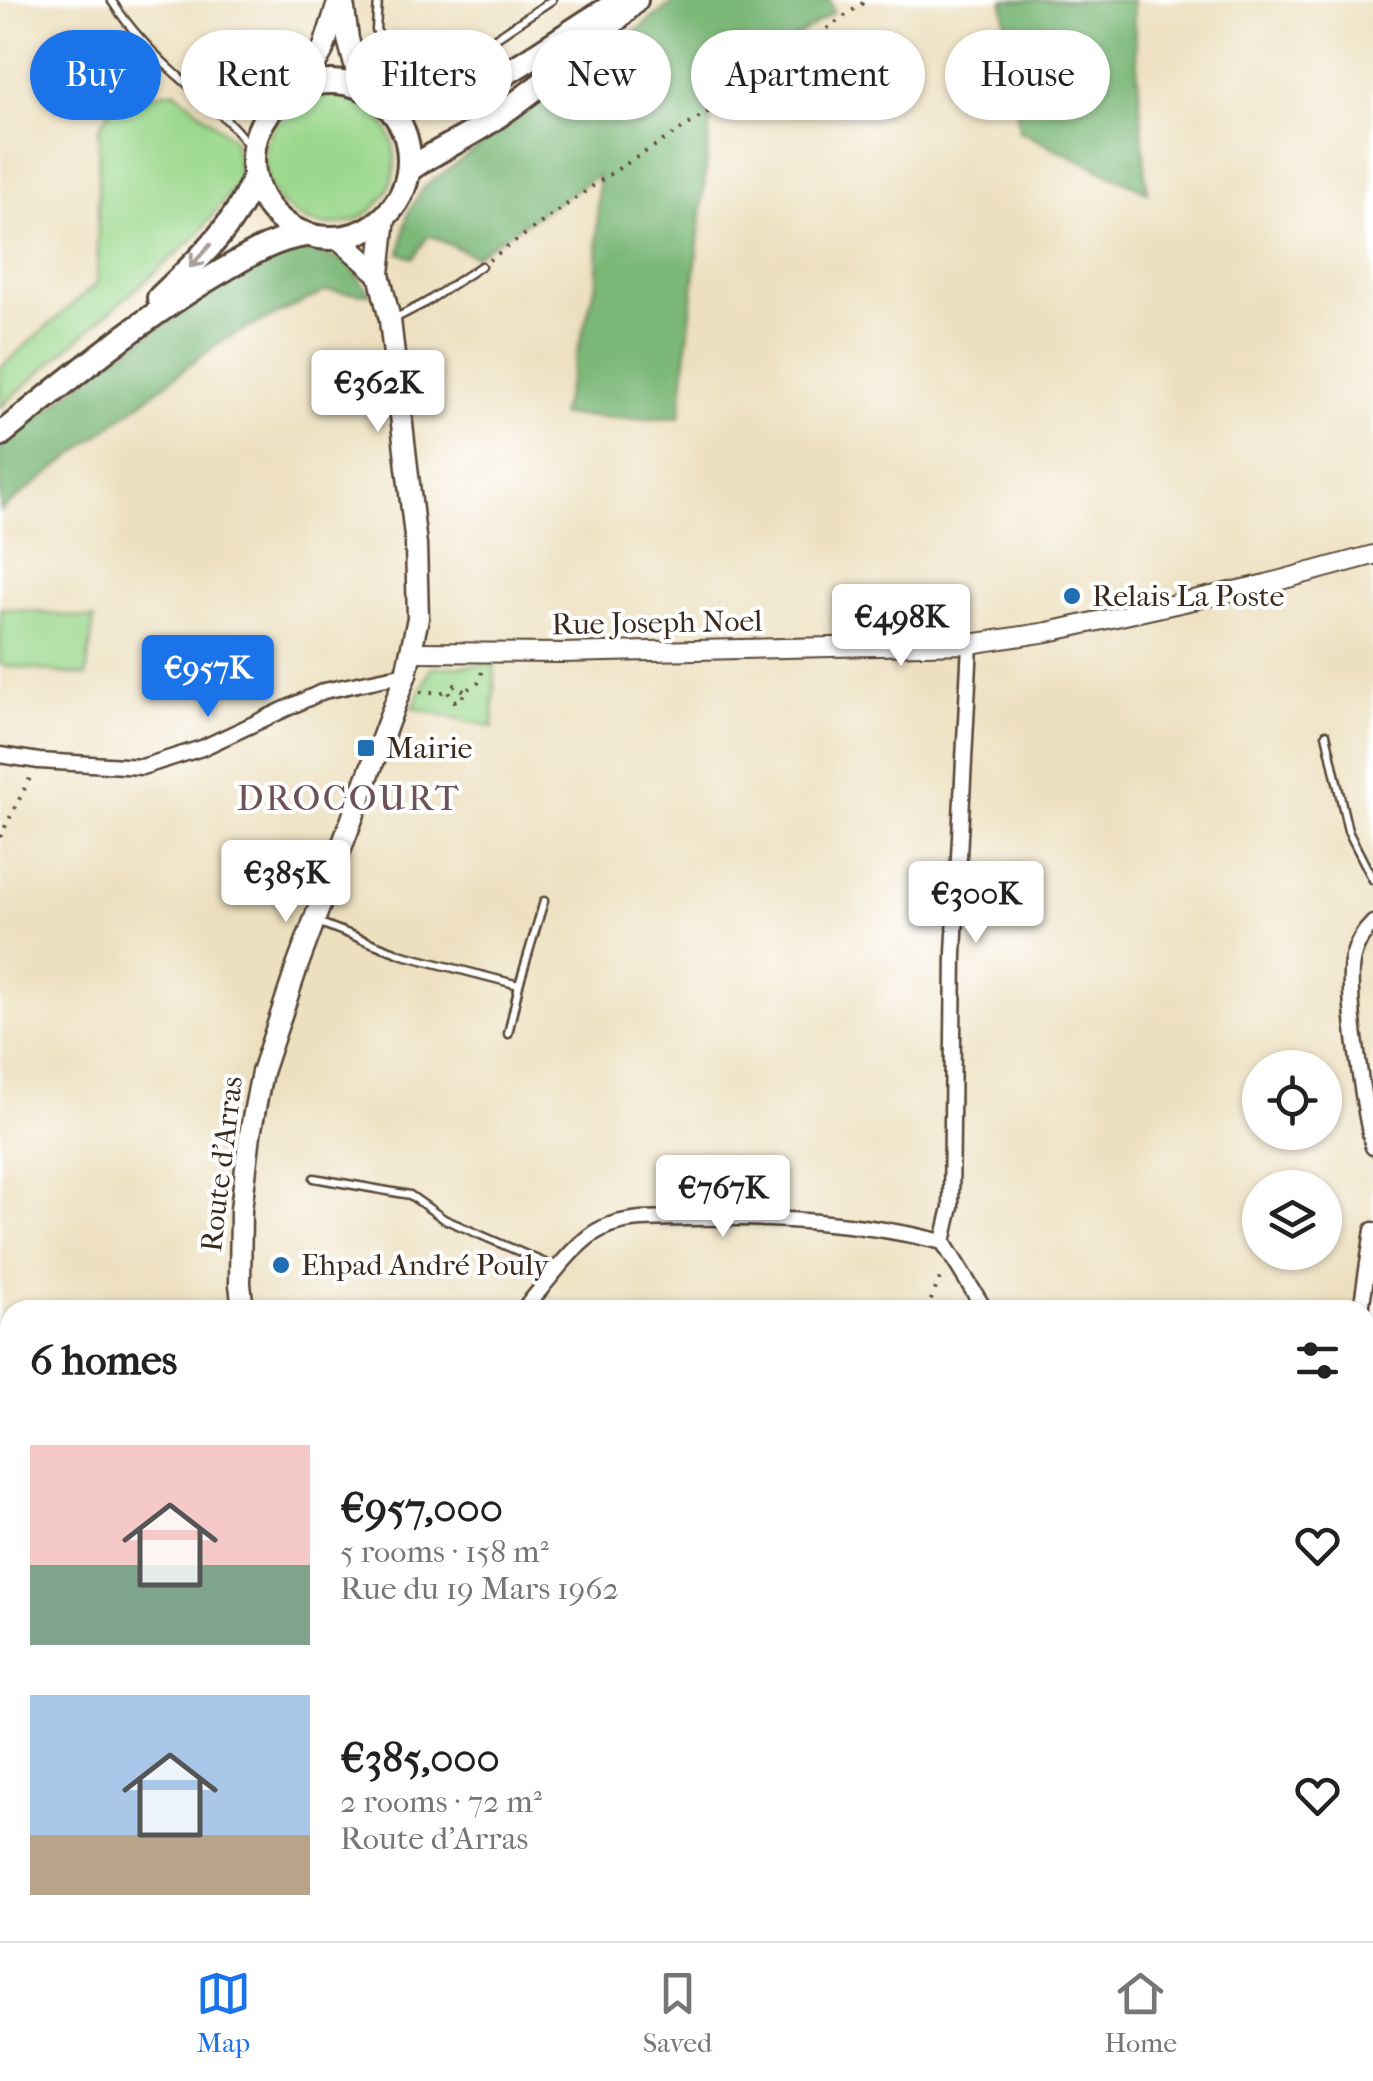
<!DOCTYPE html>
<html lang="en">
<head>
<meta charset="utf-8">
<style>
  :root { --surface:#fff; --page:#f6f6f6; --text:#222; --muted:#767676; --line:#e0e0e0; --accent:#1a73e8 }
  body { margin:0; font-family:"IM FELL French Canon",serif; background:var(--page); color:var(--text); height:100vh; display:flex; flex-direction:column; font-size:38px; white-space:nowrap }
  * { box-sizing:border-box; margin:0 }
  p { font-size:32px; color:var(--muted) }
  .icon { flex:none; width:55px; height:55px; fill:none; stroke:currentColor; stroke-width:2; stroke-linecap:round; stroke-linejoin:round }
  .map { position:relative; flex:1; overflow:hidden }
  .side { position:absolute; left:0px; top:1300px; width:1375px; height:642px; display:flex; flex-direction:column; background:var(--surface); border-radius:30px 30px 0 0; box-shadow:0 2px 8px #0004 }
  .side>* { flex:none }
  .guide { position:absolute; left:30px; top:30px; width:1315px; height:90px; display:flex; gap:20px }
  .fabs { position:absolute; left:1242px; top:1050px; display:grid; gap:20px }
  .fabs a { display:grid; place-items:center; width:100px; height:100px; border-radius:50%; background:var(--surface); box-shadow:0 2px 8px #0004; font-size:50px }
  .price { position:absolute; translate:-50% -85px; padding:0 22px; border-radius:10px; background:#fff; color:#222; font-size:32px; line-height:65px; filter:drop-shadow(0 2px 5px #0008) }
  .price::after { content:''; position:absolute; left:50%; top:60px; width:30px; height:22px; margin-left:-15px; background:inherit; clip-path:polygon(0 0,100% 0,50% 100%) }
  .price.on { background:var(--accent); color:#fff }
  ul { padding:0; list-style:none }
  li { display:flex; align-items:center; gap:30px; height:250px; padding:0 30px }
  li span { display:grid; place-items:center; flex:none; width:280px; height:200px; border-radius:0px; color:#555 }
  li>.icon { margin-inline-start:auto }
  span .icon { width:120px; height:120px; fill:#fffc; stroke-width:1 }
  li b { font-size:42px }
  h2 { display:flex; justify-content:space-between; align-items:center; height:120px; padding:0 30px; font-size:42px }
  .pill { padding:0 35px; border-radius:45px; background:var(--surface); box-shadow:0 2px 8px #0004; font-size:35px; line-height:90px }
  .pill.on { background:var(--accent); color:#fff }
  .tabs { display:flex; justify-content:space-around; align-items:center; height:140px; border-top:2px solid var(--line); background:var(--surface); font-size:28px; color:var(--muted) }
  .tabs a { display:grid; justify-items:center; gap:5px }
  .tabs .on { color:var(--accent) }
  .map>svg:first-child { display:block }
</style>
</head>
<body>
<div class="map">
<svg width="1373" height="1941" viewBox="0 0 1373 1941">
  <rect width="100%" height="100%" fill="#fff"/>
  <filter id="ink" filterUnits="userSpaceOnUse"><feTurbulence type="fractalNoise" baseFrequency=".01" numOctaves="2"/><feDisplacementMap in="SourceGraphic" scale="20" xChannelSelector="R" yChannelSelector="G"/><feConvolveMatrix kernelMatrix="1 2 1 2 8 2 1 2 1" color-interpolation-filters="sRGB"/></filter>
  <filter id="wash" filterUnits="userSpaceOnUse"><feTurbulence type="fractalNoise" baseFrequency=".0048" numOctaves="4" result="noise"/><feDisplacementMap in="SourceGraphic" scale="40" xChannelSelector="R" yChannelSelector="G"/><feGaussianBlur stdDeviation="2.25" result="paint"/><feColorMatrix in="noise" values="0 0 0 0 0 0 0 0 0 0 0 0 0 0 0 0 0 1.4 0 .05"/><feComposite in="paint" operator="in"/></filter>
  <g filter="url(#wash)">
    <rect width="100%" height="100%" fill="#ede0bf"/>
    <g fill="#9bd88d" stroke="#6b8156" stroke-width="2.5">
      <path d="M174,90l60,50 6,40 -43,56 -197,171v-39l97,-85 2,-155 15,-24z"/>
      <circle cx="330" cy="160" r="65"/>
      <path d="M0,608l94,11 -8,57 -86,-11z"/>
      <path d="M495,664l-2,63 -80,-19 18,-40z"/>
    </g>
    <g fill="#7cb878" stroke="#5c714b" stroke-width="2.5">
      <path d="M677,0h153l4,12 -124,83v31l-30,291 -45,2 -75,-4 37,-135 1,-105 -124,81 -45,-21 -16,23 -13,-5 8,-40 15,-25z"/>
      <path d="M1003,0h129l15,192 -128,-61z"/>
      <path d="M302,249l45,12 23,33 -44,-3 -105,50 -221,170v-63l107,-85 149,-99z"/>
    </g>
  </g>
  <g filter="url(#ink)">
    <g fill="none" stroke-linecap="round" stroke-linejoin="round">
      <g stroke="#564536" stroke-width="11">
        <g id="service">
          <path d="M111,0c20,31 47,59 75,83 24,22 49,41 67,69"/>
          <path d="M378,0l-2,30 17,25 33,10 38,-6 88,-59"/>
          <path d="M188,82l34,9 61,8"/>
          <path d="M396,318l29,-15 56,-37"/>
          <path d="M1326,734l22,97 25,49"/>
          <path d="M315,921l88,34 116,30 25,-84"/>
          <path d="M508,1034l11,-49"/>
          <path d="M314,1178l96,17 34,24 115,50"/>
        </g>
      </g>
      <g stroke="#564536" stroke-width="19">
        <g id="minor">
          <path d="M0,755l39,6 103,6 60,-19 122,-57 82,-17"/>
          <path d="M1373,923c-9,9 -17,22 -20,34 -9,32 12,154 20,190"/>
          <path d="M943,1242l8,-35 3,-254 16,-309"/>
          <path d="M943,1242l42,68"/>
          <path d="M523,1310c21,-23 52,-70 80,-82 25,-12 56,-9 83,-10 86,-1 173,3 257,24"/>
          <path d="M1361,1310l12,-80"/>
          <path d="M1365,1419h8"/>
          <path d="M0,1435l10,1"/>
          <path d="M0,1565l10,13"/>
          <path d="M721,1932l12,9"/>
          <path d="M578,1941l4,-9"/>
          <path d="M762,1941l8,-9"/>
          <path d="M894,1941l1,-9"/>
          <path d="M1037,1941l1,-9"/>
        </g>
      </g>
      <g stroke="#564536" stroke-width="22">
        <g id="tertiary">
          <path d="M412,652l149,1 409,-9 78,-12 218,-48 107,-29"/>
          <path d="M0,1715l10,-7"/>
        </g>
      </g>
      <g stroke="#564536" stroke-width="25">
        <g id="secondary">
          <path d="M343,2l5,37 13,49"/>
          <path d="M301,88l22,-38 16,-50"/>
          <path d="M338,238l41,36"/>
          <path d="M243,1310l-3,-26 1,-74 9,-76 12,-62 36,-108 108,-290 12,-56 -2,-73 -26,-225 -11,-46 6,-57"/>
          <path d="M261,1941l1,-9"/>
        </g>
      </g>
      <g stroke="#564536" stroke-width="28">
        <g id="primary">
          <circle cx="331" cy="160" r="78"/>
          <path d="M383,102c13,1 27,4 40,3 60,-3 145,-77 200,-105"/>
          <path d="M409,170c26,-19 54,-30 79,-47 52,-36 104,-78 148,-123"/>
          <path d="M159,298c35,-34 80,-75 95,-122"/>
          <path d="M0,435c72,-58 142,-117 222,-164 26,-15 52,-32 83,-36"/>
        </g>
      </g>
      <g stroke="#564536" stroke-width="4" stroke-dasharray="2.5 8" stroke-linecap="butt">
        <path d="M404,211l13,-22"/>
        <path d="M489,260l118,-84 127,-80 133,-96"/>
        <path d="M464,691l-9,-6 -7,7 6,9 8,-2 2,-8 14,-8 6,-16"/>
        <path d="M420,692h28"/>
        <path d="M0,837l32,-63"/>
        <path d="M927,1310l15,-37"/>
        <path d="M0,1677l10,-8"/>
        <path d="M695,1941v-9"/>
        <path d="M1130,1941v-9"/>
      </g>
      <use href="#service" stroke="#fff" stroke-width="6"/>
      <use href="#minor" stroke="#fff" stroke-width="14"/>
      <use href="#tertiary" stroke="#fff" stroke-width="18"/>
      <use href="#secondary" stroke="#fff" stroke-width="20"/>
      <use href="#primary" stroke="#fff" stroke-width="22"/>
    </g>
    <defs><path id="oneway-shaft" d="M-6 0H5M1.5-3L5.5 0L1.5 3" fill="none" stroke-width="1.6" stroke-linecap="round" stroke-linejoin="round" transform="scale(2.5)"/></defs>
    <use stroke="#a79f9a" href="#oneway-shaft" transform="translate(200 256) rotate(132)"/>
  </g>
  <g fill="#1f6fb2" stroke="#fff" stroke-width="4">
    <circle cx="1072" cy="596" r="10"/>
    <rect x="356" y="738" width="20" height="20" rx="5"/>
    <circle cx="281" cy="1265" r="10"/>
  </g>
  <g text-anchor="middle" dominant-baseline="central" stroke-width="8" stroke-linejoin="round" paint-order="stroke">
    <g font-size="30" fill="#3b2a1e" stroke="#fff" text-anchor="start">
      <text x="1092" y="596">Relais La Poste</text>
      <text x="386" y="748">Mairie</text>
      <text x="301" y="1265">Ehpad André Pouly</text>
    </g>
    <g font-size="30" fill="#3b2a1e" stroke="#fff">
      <text transform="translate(657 623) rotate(-1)">Rue Joseph Noel</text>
      <text transform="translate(222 1164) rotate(-83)">Route d'Arras</text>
    </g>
    <g font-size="35" letter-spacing="2.5" fill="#6d5257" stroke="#fff">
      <text x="349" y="798">DROCOURT</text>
    </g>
  </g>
</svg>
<div class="fabs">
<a><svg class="icon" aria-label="locate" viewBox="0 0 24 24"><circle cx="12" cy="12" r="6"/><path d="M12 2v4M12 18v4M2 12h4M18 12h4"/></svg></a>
<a><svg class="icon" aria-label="layers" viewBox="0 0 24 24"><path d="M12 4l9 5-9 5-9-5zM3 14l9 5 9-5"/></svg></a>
</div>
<b class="price" style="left:378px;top:435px">€362K</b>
<b class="price" style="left:901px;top:669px">€498K</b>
<b class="price on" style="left:208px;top:720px">€957K</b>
<b class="price" style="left:286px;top:925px">€385K</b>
<b class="price" style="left:976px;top:946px">€300K</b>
<b class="price" style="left:723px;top:1240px">€767K</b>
<div class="guide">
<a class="pill on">Buy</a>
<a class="pill">Rent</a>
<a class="pill">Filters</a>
<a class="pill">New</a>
<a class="pill">Apartment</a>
<a class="pill">House</a>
</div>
<section class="side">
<h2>6 homes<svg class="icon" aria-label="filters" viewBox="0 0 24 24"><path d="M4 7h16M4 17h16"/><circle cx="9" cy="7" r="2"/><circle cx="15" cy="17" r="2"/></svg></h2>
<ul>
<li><span style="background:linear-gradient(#f6c9c9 60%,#7fa58c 0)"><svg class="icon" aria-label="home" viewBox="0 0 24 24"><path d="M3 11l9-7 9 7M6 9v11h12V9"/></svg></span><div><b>€957,000</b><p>5 rooms · 158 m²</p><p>Rue du 19 Mars 1962</p></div><svg class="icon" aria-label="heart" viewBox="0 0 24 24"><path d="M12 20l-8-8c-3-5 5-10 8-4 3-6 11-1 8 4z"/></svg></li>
<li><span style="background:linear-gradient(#a9c7e8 70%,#b9a48a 0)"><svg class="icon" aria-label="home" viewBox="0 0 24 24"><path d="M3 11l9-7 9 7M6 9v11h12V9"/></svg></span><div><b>€385,000</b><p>2 rooms · 72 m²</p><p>Route d'Arras</p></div><svg class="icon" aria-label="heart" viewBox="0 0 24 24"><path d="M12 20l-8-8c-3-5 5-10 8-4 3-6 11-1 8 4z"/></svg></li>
</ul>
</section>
</div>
<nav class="tabs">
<a class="on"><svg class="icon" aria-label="map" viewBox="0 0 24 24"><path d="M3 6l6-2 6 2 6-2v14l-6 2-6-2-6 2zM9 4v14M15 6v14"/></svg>Map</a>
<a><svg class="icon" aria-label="saved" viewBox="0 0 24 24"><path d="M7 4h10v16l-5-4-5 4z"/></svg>Saved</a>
<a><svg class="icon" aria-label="home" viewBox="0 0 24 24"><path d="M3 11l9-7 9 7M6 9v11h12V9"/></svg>Home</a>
</nav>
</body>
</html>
